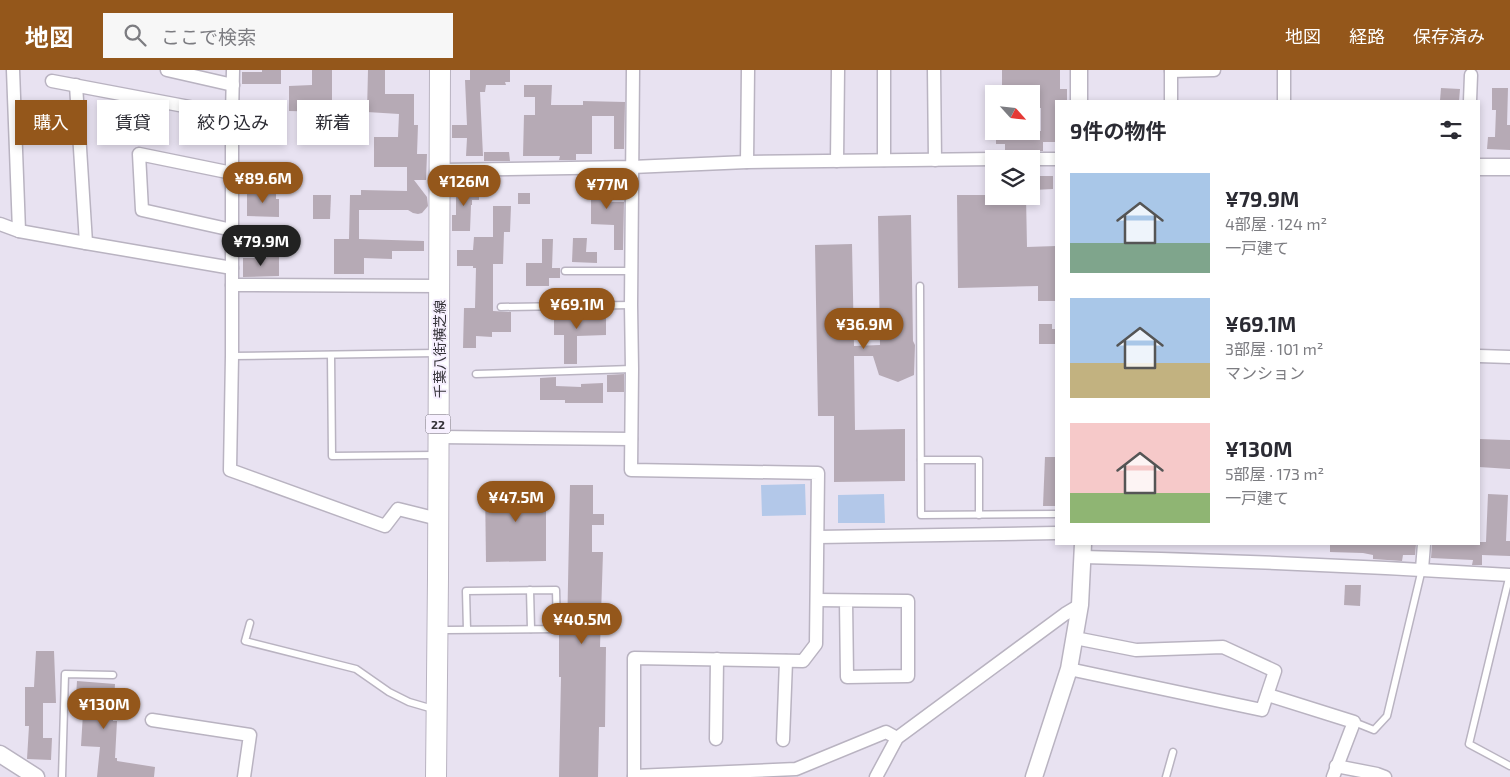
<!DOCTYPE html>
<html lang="ja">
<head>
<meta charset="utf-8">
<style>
  :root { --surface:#fff; --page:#f7f7f7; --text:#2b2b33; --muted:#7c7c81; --accent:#94571b }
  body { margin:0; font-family:"Exo 2","Noto Sans JP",sans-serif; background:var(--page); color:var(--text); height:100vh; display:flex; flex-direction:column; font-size:19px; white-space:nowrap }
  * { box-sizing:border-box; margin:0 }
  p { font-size:16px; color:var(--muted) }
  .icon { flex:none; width:28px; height:28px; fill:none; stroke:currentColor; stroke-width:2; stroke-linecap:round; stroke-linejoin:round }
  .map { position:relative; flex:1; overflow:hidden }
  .drawer { position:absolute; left:1055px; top:30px; width:425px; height:445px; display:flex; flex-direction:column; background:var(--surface); border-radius:0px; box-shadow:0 2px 8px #0003 }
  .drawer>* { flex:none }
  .hud { position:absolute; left:15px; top:30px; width:475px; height:45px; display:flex; gap:10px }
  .needle { width:32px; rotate:117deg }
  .buttons { position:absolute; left:985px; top:15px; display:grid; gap:10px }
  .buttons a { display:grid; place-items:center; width:55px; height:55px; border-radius:0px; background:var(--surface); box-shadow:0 2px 8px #0003; font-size:25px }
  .price { position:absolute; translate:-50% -42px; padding:0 11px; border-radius:18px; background:var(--accent); color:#fff; font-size:16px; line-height:32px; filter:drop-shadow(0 1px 2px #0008) }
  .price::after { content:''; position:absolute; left:50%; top:30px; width:15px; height:11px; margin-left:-8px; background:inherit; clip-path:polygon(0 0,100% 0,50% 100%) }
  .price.current { background:#222; color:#fff }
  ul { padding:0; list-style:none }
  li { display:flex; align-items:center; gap:15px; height:125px; padding:0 15px }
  li span { display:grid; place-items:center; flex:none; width:140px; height:100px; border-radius:0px; color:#555 }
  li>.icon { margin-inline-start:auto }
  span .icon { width:60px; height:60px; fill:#fffc; stroke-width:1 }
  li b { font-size:21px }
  h2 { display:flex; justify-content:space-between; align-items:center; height:60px; padding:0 15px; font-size:21px }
  .chip { padding:0 18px; border-radius:0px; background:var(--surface); box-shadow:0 2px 8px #0003; font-size:18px; line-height:45px }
  .chip.current { background:var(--accent); color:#fff }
  header { display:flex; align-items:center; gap:30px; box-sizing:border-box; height:70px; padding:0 25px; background:var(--accent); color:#fff }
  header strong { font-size:24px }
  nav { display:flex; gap:28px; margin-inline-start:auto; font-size:18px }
  .search { width:350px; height:45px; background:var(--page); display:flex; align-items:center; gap:12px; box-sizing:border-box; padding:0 18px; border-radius:0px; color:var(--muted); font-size:19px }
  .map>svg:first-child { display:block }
</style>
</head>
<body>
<header>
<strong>地図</strong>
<div class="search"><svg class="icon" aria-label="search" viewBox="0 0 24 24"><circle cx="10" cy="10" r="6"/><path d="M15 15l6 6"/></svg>ここで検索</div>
<nav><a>地図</a><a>経路</a><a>保存済み</a></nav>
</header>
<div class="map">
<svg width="1510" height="707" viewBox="0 0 1510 707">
  <rect width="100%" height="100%" fill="#e8e2f1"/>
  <g fill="#b3c8e9">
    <path d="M805,414l1,31 -44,1 -1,-31z"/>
    <path d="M884,424l1,29h-47v-28z"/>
  </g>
  <g fill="#b6aab5">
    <path d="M262,0h19v14h-39v-12h20z"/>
    <path d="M312,0h20v42l-43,-1v-25l23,-1z"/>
    <path d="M368,0h17v24h29v31h4l-1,29h10l-1,26h-12l13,17 1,9 -6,7 -4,1 -5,-1 -5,-3h-49v29l65,2v10h-32v8l-28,-1v16h-30v-35h15l1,-44h11v-5l46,1v-24h-33v-30h24l1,-23 -32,-2z"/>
    <path d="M470,0h40v12h-5l1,3h-20l-1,7h-5l3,64h-17l1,-18h-15v-13h15l-2,-45h5z"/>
    <path d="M1002,0h58v19h7v12h-11v41h-13v9h-12l-4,1 -3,4h-19v-12h-9v-13h45v-23h-10v-14h-29z"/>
    <path d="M524,15h28l-1,20h32v-4l42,1 -1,47h-10v-33h-22v38h-16v6h-17l1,-4h-37l1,-41h11v-18h-11z"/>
    <path d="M1441,18l19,1 -1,12h-19z"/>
    <path d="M1492,18h16l-1,37h3v25l-23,-1 1,-12h7l1,-27h-4z"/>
    <rect x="335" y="55" width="23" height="13"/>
    <path d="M484,82h25l1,9h-26z"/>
    <path d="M591,106h15v26h18l-1,48h-9v-25l-23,-1z"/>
    <path d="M1033,106h20v13l-20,1z"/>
    <path d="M456,115h23v15h-7v5h-1l-1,26h-18v-16h4z"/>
    <path d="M265,119h11v10h3v18l-32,-1v-22h18z"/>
    <rect x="518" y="123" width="12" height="11"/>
    <path d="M313,125h18l-1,24h-17z"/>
    <path d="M957,125h37v1h32l1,51 29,-1v55h-18v-15l-80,2z"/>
    <path d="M493,136h18l-1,26h-6l-1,32h-10v47l18,1v20h-19v5l-16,-1v12h-13l1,-40h11l1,-40h-3v-2h-16v-16h16l1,-13h19z"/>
    <path d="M911,145l2,126 2,4 -1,30 -16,7 -19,-7 -6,-19h-19l1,74 50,-1v52l-71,1v-66h-16l-3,-171 37,-1 2,102 26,-1 -2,-129z"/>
    <path d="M573,168h14l-1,14h11v11l-25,-1z"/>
    <path d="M542,169h11l-1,29h8v10h-11v8h-23v-23h16z"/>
    <path d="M267,185h12v21l-36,1v-19h24z"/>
    <path d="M554,242l52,2v21l-29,1v28h-13v-29h-10z"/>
    <path d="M1039,254h13v5h4v15h-17z"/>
    <path d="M624,304v18h-17v-17z"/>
    <path d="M556,307v9l25,1v-3l22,-1v20h-38v-3h-25v-22z"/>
    <path d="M1479,369l31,1v29l-31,-2z"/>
    <path d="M1045,387h11v49h-13z"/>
    <path d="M546,415v76l-60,1 -1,-76z"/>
    <path d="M570,415h23v29h11v11h-12v27h11l-3,95h6l-1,80h-6l-1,50h-39l2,-100h-2v-44l8,1z"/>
    <path d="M1488,424l20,1 -2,46h4v15l-28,-1v10h-10l1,-5 -42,-2 1,-14h47v-2h7z"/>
    <path d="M1330,474h86l-1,11h-12l-1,6 -29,-2v-4l-10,-2 -33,-1z"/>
    <path d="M1345,515h16l-1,21 -16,-1z"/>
    <path d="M36,581h18l2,52h-13v35h9l-1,22 -24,-1 2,-33h-4v-39h9z"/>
    <path d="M77,611l38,3 -2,37h4l-2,37h2v3l38,6 -1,10h-57l3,-30 -19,-1 2,-33 -8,-1z"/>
  </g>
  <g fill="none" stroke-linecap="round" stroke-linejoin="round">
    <g stroke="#b9b3c1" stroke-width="9">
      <g id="service">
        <path d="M565,201h67"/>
        <path d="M920,216l1,229 135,-1"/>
        <path d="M501,237l130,-2"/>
        <path d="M331,285l1,101 105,-1"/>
        <path d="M232,286l204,-3"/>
        <path d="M476,304l156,-5"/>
        <path d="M921,390h58v55"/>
        <path d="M1510,504l-41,170 41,22"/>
        <path d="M530,520l1,39"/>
        <path d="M250,553l-5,18 111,28 33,23 20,10 24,7"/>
        <path d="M439,560h7l111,-1 -1,-39 -90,1 1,39"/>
        <path d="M1354,652l20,8 13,-14 35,-147"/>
        <path d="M62,707l3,-103 48,1"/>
        <path d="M1166,707l7,-25"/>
      </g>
    </g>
    <g stroke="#b9b3c1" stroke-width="15">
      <g id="minor">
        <path d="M13,0l6,161"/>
        <path d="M167,0l66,15"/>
        <path d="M233,0l-1,45v241l-2,114 155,56 13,-17 40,10"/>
        <path d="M633,0l-2,235 1,64 -1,101 187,3 -2,171 -13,17 -169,-3v119"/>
        <path d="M934,0l1,90"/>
        <path d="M1171,0v31"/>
        <path d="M1284,0v31"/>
        <path d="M1171,1l43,-1"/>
        <path d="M52,11l180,34"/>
        <path d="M76,15l10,158"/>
        <path d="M1470,31l1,-26"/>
        <path d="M1031,89h25"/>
        <path d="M884,90v-90"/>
        <path d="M837,91l1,-91"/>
        <path d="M747,92l1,-92"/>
        <path d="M440,100l192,-3 115,-5 247,-3"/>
        <path d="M0,154l19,7 67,12 146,25"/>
        <path d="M232,160l-90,-20 -3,-56 93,19"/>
        <path d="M232,215l207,1"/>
        <path d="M1479,286l31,1"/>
        <path d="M438,367l193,2"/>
        <path d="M818,467l238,-4"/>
        <path d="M1083,487c142,3 284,9 427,18"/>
        <path d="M1422,499l2,-25"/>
        <path d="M817,530l91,1v75l-61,1 -1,-76"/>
        <path d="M1069,599l193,41 13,-39 -52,-24 -87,3 -61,-12"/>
        <path d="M1268,625l86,27 -21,55"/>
        <path d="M152,650l98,15 -6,42"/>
        <path d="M716,669l1,-80"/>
        <path d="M783,670l3,-79"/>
        <path d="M1336,696l41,8 8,3"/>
        <path d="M634,706l162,-7 90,-37 11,6"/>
        <path d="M876,707l21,-39 168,-124 15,-9"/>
      </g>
    </g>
    <g stroke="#b9b3c1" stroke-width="19">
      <g id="tertiary">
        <path d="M1079,0v31"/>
        <path d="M1479,97h31"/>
        <path d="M0,684l36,23"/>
        <path d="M1034,707l35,-108 11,-64 3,-61"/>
      </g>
    </g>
    <g stroke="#b9b3c1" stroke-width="22">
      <path id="primary" d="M436,707l2,-199 2,-508"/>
    </g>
    <use href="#service" stroke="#fff" stroke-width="6"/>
    <use href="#minor" stroke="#fff" stroke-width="12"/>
    <use href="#tertiary" stroke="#fff" stroke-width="16"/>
    <use href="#primary" stroke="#fff" stroke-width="20"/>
  </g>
  <g text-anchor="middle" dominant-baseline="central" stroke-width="4" stroke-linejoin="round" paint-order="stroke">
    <rect fill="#f6effe" stroke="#6e6b73" stroke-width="1" x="425.5" y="344.5" width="25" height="19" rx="4"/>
    <g font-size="12" font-weight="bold" fill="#343238">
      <text x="438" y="354">22</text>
    </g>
    <g font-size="14" fill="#343238" stroke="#f6effe">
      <text transform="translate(439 279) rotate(-90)">千葉八街横芝線</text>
    </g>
  </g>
</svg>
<div class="buttons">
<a><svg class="needle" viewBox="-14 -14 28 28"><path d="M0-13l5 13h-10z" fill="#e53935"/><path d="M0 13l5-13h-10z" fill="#7c7c81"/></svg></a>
<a><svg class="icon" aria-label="layers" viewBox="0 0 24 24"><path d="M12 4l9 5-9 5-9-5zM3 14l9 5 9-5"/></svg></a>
</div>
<b class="price" style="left:263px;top:134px">¥89.6M</b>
<b class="price" style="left:464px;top:137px">¥126M</b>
<b class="price" style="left:607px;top:140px">¥77M</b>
<b class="price current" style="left:261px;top:197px">¥79.9M</b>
<b class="price" style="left:577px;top:260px">¥69.1M</b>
<b class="price" style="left:864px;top:280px">¥36.9M</b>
<b class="price" style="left:516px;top:453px">¥47.5M</b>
<b class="price" style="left:582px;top:575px">¥40.5M</b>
<b class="price" style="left:104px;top:660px">¥130M</b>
<div class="hud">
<a class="chip current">購入</a>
<a class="chip">賃貸</a>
<a class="chip">絞り込み</a>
<a class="chip">新着</a>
</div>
<section class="drawer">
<h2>9件の物件<svg class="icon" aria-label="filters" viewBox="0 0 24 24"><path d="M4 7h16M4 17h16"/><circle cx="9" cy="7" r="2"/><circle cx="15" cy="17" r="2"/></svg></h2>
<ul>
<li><span style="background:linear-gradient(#a9c7e8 70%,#7fa58c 0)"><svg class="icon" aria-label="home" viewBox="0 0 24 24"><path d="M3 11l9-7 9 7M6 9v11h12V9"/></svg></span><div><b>¥79.9M</b><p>4部屋 · 124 m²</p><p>一戸建て</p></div></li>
<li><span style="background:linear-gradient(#a9c7e8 65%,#c2b280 0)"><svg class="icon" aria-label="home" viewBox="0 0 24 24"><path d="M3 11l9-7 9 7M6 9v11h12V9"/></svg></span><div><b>¥69.1M</b><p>3部屋 · 101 m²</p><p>マンション</p></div></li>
<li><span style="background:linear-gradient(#f6c9c9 70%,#8fb573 0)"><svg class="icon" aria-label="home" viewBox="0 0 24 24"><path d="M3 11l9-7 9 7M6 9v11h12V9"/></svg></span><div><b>¥130M</b><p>5部屋 · 173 m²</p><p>一戸建て</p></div></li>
</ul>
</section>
</div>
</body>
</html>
